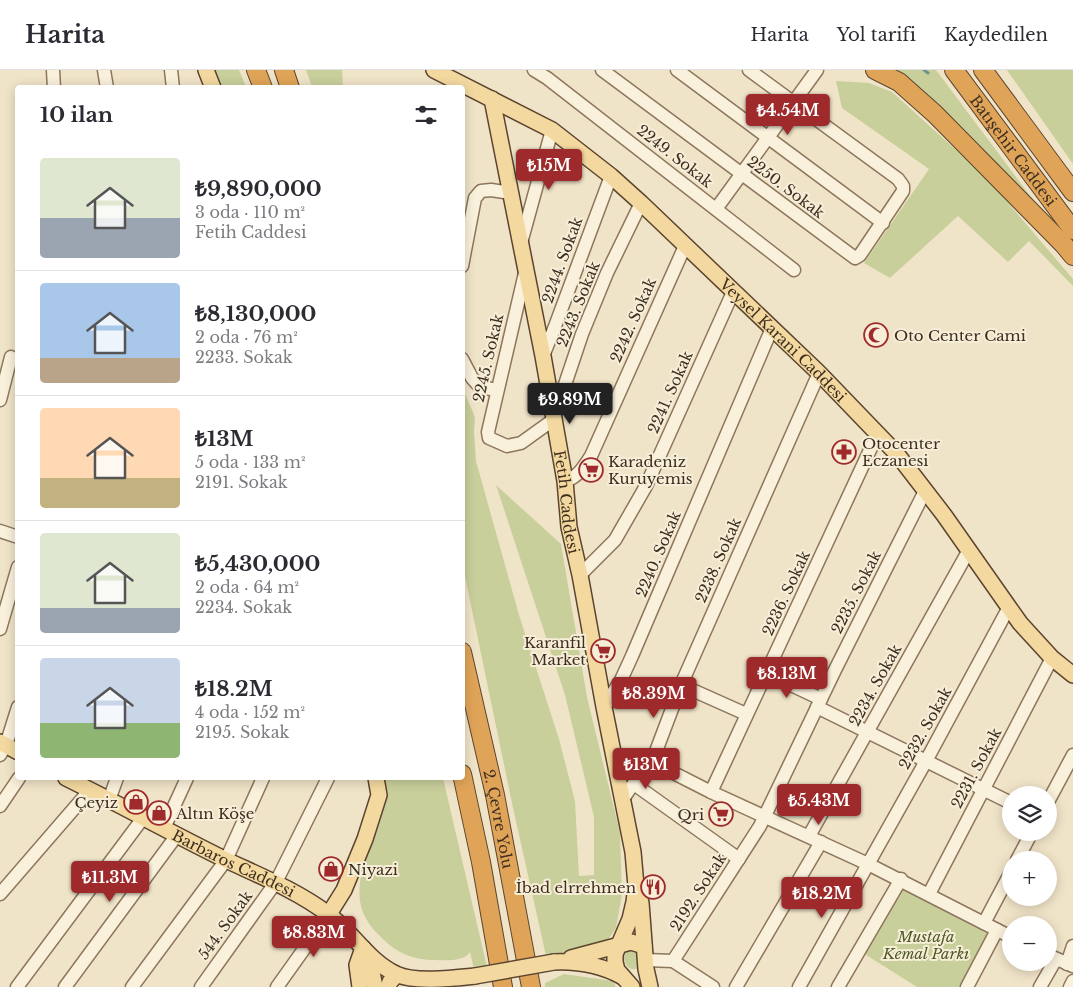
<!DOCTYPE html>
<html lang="tr">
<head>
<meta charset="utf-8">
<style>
  :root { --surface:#fff; --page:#f7f7f7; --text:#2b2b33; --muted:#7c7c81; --line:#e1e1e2; --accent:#9e2a2b }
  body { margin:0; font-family:"Libre Baskerville",serif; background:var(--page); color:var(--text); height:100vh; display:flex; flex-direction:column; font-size:19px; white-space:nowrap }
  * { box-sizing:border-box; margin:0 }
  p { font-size:16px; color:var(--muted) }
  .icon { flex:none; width:28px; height:28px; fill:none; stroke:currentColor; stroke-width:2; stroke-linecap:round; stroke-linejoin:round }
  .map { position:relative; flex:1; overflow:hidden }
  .panel { position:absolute; left:15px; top:15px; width:450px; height:695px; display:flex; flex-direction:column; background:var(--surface); border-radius:5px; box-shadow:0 2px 12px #0003 }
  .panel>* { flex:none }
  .controls { position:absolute; left:1002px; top:716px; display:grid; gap:10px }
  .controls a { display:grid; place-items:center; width:55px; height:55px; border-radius:50%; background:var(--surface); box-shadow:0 2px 12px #0003; font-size:25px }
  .price { position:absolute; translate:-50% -42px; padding:0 11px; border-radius:5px; background:var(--accent); color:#fff; font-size:16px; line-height:32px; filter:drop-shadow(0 1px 2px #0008) }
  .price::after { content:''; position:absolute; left:50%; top:30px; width:15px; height:11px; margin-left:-8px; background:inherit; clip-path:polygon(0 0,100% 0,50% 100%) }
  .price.current { background:#222; color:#fff }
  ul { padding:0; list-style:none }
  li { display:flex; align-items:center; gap:15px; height:125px; padding:0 25px }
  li+li { border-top:1px solid var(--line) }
  li span { display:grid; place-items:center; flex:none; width:140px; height:100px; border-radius:5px; color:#555 }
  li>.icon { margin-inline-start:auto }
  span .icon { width:60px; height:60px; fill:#fffc; stroke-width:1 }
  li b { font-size:21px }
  h2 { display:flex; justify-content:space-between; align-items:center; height:60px; padding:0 25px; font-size:21px }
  header { display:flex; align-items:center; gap:30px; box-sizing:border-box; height:70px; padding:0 25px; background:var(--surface); border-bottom:1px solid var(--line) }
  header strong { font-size:24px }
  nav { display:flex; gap:28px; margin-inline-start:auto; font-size:18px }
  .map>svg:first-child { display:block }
</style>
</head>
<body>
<header>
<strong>Harita</strong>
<nav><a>Harita</a><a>Yol tarifi</a><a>Kaydedilen</a></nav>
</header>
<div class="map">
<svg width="1073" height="917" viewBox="0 0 1073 917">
  <rect width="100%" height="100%" fill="#f0e4c8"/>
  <g fill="#c9cf9b">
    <path d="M211,0h28l7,17h-27z"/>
    <path d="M306,0h36l1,17h-31z"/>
    <path d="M887,0h49l104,139z"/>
    <path d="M1007,0h66v94z"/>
    <path d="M836,11l33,2 23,9 94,85 87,102v7l-44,-45 -21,21 -50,-46 -68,62 -26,-15 65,-94 -87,-61z"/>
    <path d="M462,317l13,30 -1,15 2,29 43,154 40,124 16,62 4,75 15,-1v-58l-29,-122 -69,-210 65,59 26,153 33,136 2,62 -6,33 -11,16 -34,10 -25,2 -33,-148 -50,-241z"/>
    <path d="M383,708h60l44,189 -13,2 -4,-17c-7,11 -27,8 -39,8 -19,-1 -34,-7 -47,-20 -6,-6 -13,-12 -17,-20 -19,-29 3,-74 13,-103 2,-7 8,-18 8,-25 -1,-5 -4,-10 -5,-14z"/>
    <path d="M902,815l89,51 -28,51h-46l-54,-34z"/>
    <path d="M630,879l8,3 3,15c-11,6 -16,-1 -18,-12z"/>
    <path d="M564,904l49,7 3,6h-71v-4z"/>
  </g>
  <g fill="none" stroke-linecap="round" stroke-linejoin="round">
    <path stroke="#6f938a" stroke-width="3" d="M924,0l4,3"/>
    <g stroke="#8d765c" stroke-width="15">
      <g id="minor">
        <path d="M53,0l1,18"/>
        <path d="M104,0l3,18"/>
        <path d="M171,0l2,18"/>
        <path d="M534,0l13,8 247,192"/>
        <path d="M602,0l253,188 5,-3 43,-64v-5l-5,-7 -149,-109"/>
        <path d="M677,0l206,153"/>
        <path d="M716,139l101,-139"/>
        <path d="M521,173l31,-113"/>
        <path d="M462,196l13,-68 6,-7 10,-1 20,3"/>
        <path d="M525,203l-37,159 1,6 18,8 14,-3 32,-23 29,-86 25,-61 34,-70"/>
        <path d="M543,286l11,-27 57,-153"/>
        <path d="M462,289l10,19 8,9 17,3"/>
        <path d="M0,330l11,-43"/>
        <path d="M565,411c13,-4 19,-14 26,-25l94,-210"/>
        <path d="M0,461l18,6"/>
        <path d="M580,505l35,-35 31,-54 87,-194"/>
        <path d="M0,559l18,-62"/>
        <path d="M766,603l55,26"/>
        <path d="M681,615l65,29"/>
        <path d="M604,637l17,-27 11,-24 140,-328"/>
        <path d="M817,637l194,96"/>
        <path d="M0,685l6,-10 12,-38"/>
        <path d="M614,688l38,4 59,30 157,72 143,73"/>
        <path d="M634,714l105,75"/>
        <path d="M711,722l166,-357"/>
        <path d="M623,729l17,-25 12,-12 29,-77 138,-312"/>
        <path d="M109,730l8,-22"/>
        <path d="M1049,730l24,-45"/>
        <path d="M0,736l19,-28"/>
        <path d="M164,758l23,-50"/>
        <path d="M809,766l160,-286"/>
        <path d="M1017,790l15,-28"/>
        <path d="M0,824l90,-104"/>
        <path d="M929,824l123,-236"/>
        <path d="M984,853l27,-51"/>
        <path d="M1050,886l23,10"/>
        <path d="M645,890l28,1 87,-135 75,-156 90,-179"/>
        <path d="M673,891l40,26"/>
        <path d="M1067,894l6,-18"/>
        <path d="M17,917l126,-169"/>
        <path d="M65,917l112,-152"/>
        <path d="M132,917l94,-127 37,-82"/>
        <path d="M201,917l75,-105 52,-104"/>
        <path d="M277,917l52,-73"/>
        <path d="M736,917l85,-145"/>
        <path d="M799,917l127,-226 83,-154"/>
        <path d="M838,917l63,-108"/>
        <path d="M967,917l30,-57"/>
        <path d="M1040,917l16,-28"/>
        <path d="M1070,917l3,-6"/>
      </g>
    </g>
    <g stroke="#5b4430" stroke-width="18">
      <g id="major">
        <path d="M206,0l7,18"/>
        <path id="s1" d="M434,0l118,60 59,46 30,27 178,170 78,81 47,61 76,108 32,35 21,17"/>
        <path id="s2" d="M492,29l51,257 22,125 4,46 11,48 24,132 29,145 3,34 -2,16 -4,17 -15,35v8l2,8 15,17"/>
        <path d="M0,672l18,10"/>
        <path id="s3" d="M66,708c53,26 105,55 158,81 36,17 72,31 104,55 24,17 40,47 68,60 18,9 59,4 79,2"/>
        <path d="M639,825l2,8 5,66 4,18"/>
        <path d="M329,844l15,-24 21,-51 14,-44 -3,-17"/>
        <path d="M365,881l6,16 4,20"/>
        <path d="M571,888l60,-16 13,4"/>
        <path d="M554,892c25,-1 47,3 69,15"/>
        <path d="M360,917l-3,-22 6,-17"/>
        <path d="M388,917l2,-5 6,-7"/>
      </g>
    </g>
    <g stroke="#5b4430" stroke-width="20">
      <g id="highway">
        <path d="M256,0l7,18"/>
        <path d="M284,0l6,18"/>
        <path d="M875,0l24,12 36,32 129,131 9,11"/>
        <path id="s4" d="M954,0l119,160"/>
        <path d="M983,0l90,122"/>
        <path id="s5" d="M462,582l33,143 36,192"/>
        <path d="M462,704l19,88 22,125"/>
      </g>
    </g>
    <use href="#minor" stroke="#faf1dc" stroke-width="12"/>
    <use href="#major" stroke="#f3d9a0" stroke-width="15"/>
    <use href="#highway" stroke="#e0a458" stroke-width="18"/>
    <g stroke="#5b4430" stroke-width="18" stroke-linecap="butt">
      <path id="major-bridge" d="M475,906l79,-14"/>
    </g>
    <use href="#major-bridge" stroke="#f3d9a0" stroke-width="15"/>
  </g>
  <defs>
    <g id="mosque-ring" transform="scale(1.25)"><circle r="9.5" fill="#f7eed8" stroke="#9e2a2b" stroke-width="1.5"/><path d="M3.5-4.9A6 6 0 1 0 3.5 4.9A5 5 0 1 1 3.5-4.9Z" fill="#9e2a2b"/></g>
    <g id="pharmacy-ring" transform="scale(1.25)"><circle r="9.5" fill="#f7eed8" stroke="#9e2a2b" stroke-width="1.5"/><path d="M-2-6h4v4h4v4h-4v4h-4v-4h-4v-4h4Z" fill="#9e2a2b"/></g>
    <g id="supermarket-ring" transform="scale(1.25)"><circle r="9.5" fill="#f7eed8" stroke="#9e2a2b" stroke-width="1.5"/><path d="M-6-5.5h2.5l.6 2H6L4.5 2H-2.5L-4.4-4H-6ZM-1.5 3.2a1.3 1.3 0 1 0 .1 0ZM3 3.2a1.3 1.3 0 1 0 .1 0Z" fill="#9e2a2b"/></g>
    <g id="shop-ring" transform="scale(1.25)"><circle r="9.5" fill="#f7eed8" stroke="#9e2a2b" stroke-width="1.5"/><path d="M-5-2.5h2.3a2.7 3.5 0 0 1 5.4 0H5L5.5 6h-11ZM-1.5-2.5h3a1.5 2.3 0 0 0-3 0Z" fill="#9e2a2b"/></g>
    <g id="restaurant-ring" transform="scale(1.25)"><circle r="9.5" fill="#f7eed8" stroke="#9e2a2b" stroke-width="1.5"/><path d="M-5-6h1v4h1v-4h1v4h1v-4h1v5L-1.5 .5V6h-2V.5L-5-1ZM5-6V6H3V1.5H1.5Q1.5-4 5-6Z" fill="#9e2a2b"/></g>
  </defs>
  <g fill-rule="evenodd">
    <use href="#mosque-ring" x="876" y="265"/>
    <use href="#pharmacy-ring" x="844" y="382"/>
    <use href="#supermarket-ring" x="591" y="400"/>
    <use href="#supermarket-ring" x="603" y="581"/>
    <use href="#shop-ring" x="136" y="732"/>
    <use href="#shop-ring" x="159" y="743"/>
    <use href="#supermarket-ring" x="721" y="744"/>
    <use href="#shop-ring" x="331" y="799"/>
    <use href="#restaurant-ring" x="653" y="817"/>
  </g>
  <g text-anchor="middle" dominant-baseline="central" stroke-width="4" stroke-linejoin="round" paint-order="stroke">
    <g font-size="15" fill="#3d2e20" stroke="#f7eed8">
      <text stroke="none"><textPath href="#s4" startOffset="100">Batışehir Caddesi</textPath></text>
      <text transform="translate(675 86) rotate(38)">2249. Sokak</text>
      <text transform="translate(786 117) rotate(37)">2250. Sokak</text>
      <text transform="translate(562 190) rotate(-70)">2244. Sokak</text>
      <text transform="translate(578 234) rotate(-68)">2243. Sokak</text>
      <text transform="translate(633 250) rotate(-66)">2242. Sokak</text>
      <text stroke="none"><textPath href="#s1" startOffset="445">Veysel Karani Caddesi</textPath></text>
      <text transform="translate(488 288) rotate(-77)">2245. Sokak</text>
      <text transform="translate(670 322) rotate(-66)">2241. Sokak</text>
      <text stroke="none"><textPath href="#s2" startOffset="410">Fetih Caddesi</textPath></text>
      <text transform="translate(658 484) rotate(-67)">2240. Sokak</text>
      <text transform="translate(718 490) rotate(-66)">2238. Sokak</text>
      <text transform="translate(856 522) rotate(-63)">2235. Sokak</text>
      <text transform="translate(786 523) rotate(-65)">2236. Sokak</text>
      <text transform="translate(875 615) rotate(-61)">2234. Sokak</text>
      <text transform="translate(925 658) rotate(-61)">2232. Sokak</text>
      <text transform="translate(976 698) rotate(-62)">2231. Sokak</text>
      <text stroke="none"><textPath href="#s5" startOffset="171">2. Çevre Yolu</textPath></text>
      <text stroke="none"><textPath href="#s3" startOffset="188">Barbaros Caddesi</textPath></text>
      <text transform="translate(698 822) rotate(-57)">2192. Sokak</text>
      <text transform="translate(225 855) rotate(-54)">544. Sokak</text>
    </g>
    <g font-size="15" fill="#3d2e20" stroke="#f7eed8" text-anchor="start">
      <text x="894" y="265">Oto Center Cami</text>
      <text x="862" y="373">Otocenter<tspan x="862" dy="17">Eczanesi</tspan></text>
      <text x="608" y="391">Karadeniz<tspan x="608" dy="17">Kuruyemis</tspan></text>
      <text x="586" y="572" text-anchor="end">Karanfil<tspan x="586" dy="17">Market</tspan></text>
      <text x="118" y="732" text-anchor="end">Çeyiz</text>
      <text x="176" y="743">Altın Köşe</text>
      <text x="704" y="744" text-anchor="end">Qri</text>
      <text x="348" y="799">Niyazi</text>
      <text x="636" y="817" text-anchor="end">İbad elrrehmen</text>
    </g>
    <g font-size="15" font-style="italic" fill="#4d5a26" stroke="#f7eed8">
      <text x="926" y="866">Mustafa<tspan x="926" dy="17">Kemal Parkı</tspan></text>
    </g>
  </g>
</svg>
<div class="controls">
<a><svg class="icon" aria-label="layers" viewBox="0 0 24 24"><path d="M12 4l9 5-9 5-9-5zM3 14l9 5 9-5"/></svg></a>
<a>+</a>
<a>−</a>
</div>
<b class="price" style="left:788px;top:66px">₺4.54M</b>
<b class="price" style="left:549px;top:121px">₺15M</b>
<b class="price current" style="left:570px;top:355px">₺9.89M</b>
<b class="price" style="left:787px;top:629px">₺8.13M</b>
<b class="price" style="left:654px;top:649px">₺8.39M</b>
<b class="price" style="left:646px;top:720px">₺13M</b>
<b class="price" style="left:819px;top:756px">₺5.43M</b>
<b class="price" style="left:110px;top:833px">₺11.3M</b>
<b class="price" style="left:822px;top:849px">₺18.2M</b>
<b class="price" style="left:314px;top:888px">₺8.83M</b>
<section class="panel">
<h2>10 ilan<svg class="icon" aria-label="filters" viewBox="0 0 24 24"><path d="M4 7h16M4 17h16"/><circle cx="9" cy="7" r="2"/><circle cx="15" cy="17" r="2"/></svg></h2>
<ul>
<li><span style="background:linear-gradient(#dfe7d0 60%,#9aa5b1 0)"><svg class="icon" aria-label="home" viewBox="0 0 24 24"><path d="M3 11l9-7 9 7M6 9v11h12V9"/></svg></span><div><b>₺9,890,000</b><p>3 oda · 110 m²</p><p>Fetih Caddesi</p></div></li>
<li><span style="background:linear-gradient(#a9c7e8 75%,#b9a48a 0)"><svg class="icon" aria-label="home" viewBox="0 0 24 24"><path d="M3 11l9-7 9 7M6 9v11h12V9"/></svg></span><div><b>₺8,130,000</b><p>2 oda · 76 m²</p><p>2233. Sokak</p></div></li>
<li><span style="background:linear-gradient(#ffd9b3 70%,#c2b280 0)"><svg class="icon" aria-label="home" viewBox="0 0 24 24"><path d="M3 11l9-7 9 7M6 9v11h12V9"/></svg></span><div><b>₺13M</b><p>5 oda · 133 m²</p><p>2191. Sokak</p></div></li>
<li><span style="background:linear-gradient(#dfe7d0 75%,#9aa5b1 0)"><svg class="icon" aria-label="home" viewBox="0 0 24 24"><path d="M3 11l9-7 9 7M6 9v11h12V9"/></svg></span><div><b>₺5,430,000</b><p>2 oda · 64 m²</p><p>2234. Sokak</p></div></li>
<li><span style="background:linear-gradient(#c9d6e8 65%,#8fb573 0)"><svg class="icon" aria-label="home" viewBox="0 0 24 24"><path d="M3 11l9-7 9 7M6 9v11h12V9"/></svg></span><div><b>₺18.2M</b><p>4 oda · 152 m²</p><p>2195. Sokak</p></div></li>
</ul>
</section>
</div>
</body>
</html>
